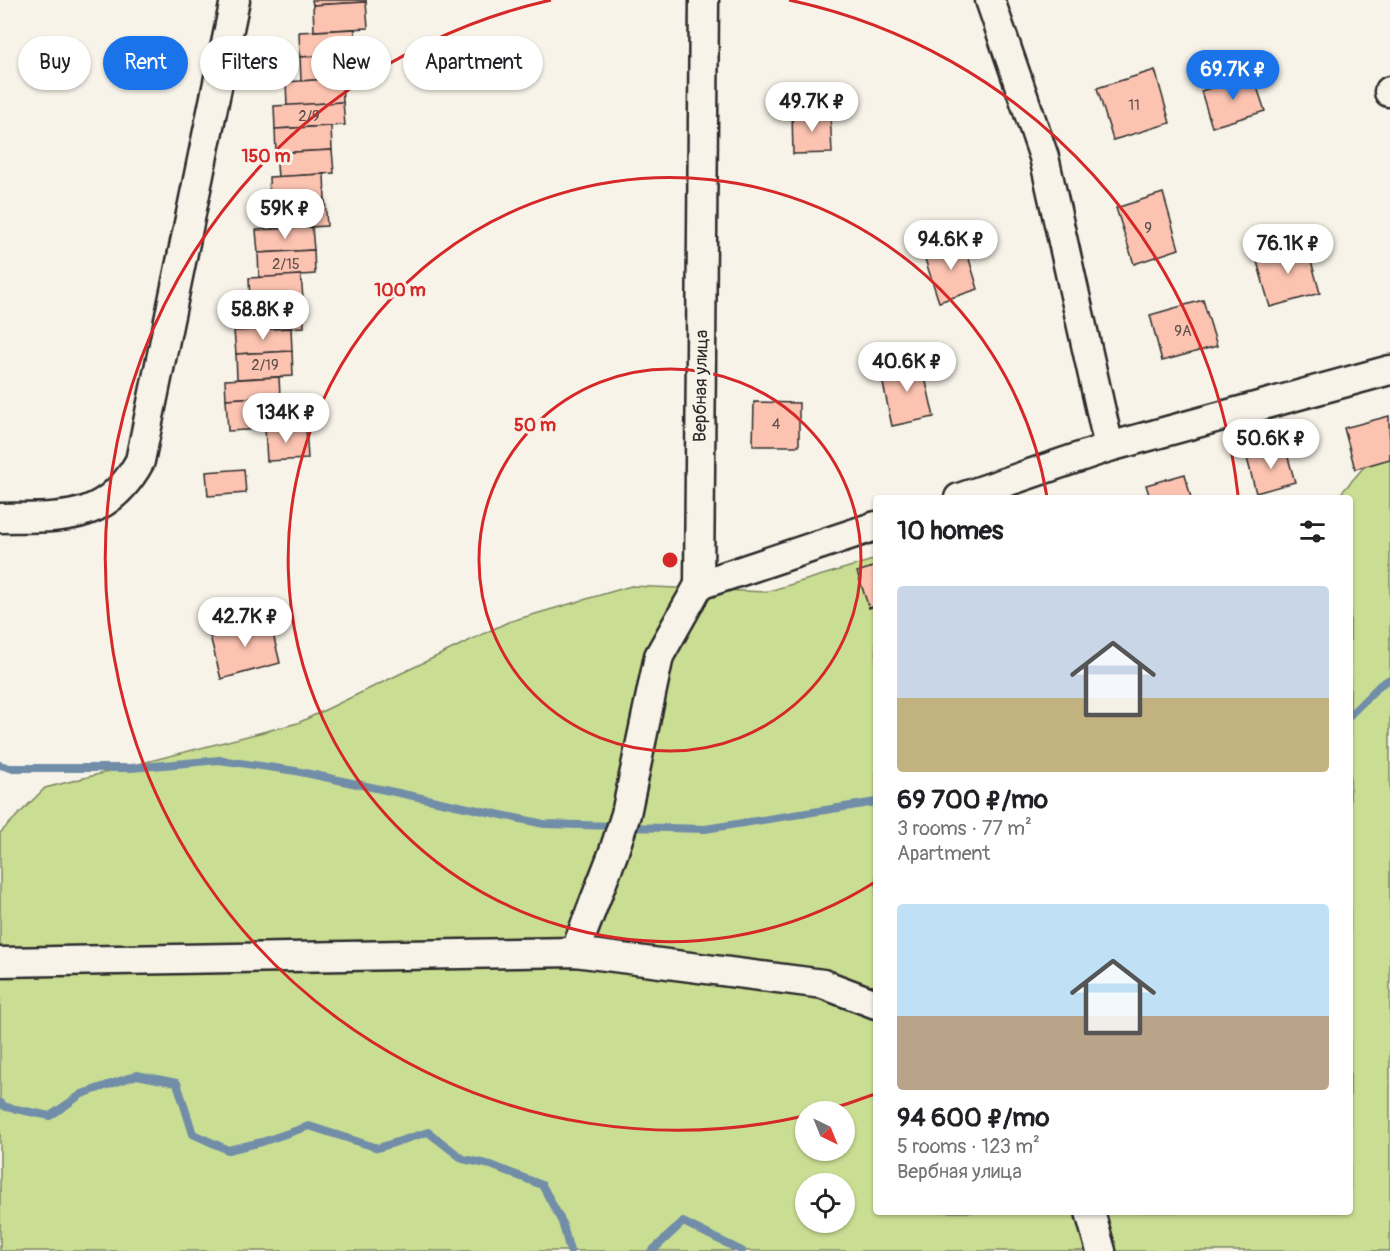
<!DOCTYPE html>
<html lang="en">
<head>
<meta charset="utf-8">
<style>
  :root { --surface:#fff; --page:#f6f6f6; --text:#202124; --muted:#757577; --accent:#1a73e8 }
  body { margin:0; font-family:Pangolin,sans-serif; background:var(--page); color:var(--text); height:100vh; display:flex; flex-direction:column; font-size:22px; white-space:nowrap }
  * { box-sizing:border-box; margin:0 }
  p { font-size:20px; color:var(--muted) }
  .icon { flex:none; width:33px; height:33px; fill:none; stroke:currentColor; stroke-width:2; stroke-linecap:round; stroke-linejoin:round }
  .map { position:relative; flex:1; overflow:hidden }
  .panel { position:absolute; left:873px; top:495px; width:480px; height:720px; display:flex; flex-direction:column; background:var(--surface); border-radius:6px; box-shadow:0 2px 4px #0004 }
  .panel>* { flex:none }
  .top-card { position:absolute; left:18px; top:36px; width:570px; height:54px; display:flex; gap:12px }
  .needle { width:39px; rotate:137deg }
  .controls { position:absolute; left:795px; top:1101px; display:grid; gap:12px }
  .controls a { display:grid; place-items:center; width:60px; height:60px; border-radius:50%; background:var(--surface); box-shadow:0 2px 4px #0004; font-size:30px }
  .price { position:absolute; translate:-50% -51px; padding:0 14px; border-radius:21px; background:#fff; color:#222; font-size:20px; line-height:39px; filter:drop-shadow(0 2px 3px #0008) }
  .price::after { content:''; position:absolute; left:50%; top:36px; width:18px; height:14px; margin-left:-9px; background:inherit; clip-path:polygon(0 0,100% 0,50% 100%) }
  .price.on { background:var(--accent); color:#fff }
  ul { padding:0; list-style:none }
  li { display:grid; align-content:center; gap:12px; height:318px; padding:0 24px }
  li span { display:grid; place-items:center; height:186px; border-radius:6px; color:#555 }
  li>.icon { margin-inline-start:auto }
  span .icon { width:108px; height:108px; fill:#fffc; stroke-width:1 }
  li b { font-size:26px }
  h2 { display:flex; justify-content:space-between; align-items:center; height:72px; padding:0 24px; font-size:26px }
  .pill { padding:0 21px; border-radius:27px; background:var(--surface); box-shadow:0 2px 4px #0004; font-size:21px; line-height:54px }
  .pill.on { background:var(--accent); color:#fff }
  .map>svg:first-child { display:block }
</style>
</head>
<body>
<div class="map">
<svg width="1390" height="1251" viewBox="0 0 1390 1251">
  <rect width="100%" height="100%" fill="#f7f3e8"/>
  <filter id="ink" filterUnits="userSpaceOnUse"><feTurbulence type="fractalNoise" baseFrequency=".0167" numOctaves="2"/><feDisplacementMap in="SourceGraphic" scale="12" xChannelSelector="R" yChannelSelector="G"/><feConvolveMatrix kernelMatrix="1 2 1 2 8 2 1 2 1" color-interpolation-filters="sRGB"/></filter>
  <g filter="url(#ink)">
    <path fill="#cade93" stroke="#7a845f" stroke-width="1.5" fill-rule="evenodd" d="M1390,437v814h-1390v-418l45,-45 253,-65 210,-101 123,-36 135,6 110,-33v653h474v-714h-13zM806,1112h38v38h-38zM806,1184h38v38h-38z"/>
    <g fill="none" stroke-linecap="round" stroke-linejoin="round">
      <g stroke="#718da8" stroke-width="8">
        <path d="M1350,715l30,-30 10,-6"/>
        <path d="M0,765l10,3h121l88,-8 77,11 248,53 72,2"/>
        <path d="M628,827l77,2 171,-27"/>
        <path d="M0,1103l6,4 44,9 32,-22 55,-19 40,8 16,51 35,16 34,-8 47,-16 69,22 50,-16 35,27 28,6 51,20 20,37 8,29"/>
        <path d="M652,1251l31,-29 59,29"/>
      </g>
    </g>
    <g fill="#fcc3b1" stroke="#2b2b2b" stroke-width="1.5">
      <path d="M312,0h54v2l-53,3z"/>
      <path d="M366,2l2,26 -54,3 -1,-26z"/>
      <path d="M355,29l1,25 -56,3 -1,-25z"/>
      <path d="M356,54l2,23 -57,4 -1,-24z"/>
      <path d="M1155,70l15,53 -57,17 -16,-52z"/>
      <path d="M1253,75l12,36 -53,16 -11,-36z"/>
      <path d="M342,78l1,24 -56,4 -1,-24z"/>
      <path d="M343,102l2,23 -70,4 -1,-23z"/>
      <path d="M830,111l2,42 -39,1 -1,-42z"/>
      <path d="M331,126l1,24 -56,3 -1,-24z"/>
      <path d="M332,150l2,23 -56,4 -2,-24z"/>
      <path d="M324,174l1,25 -55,3 -1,-25z"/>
      <path d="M1163,193l16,56 -45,15 -18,-56z"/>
      <path d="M325,199l2,27 -55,3 -2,-27z"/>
      <path d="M312,227l2,23 -56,3 -2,-23z"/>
      <path d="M963,239l15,50 -39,13 -16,-49z"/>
      <path d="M1306,243l14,50 -50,14 -14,-49z"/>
      <path d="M314,250l1,24 -56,4 -1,-25z"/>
      <path d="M301,275l2,24 -53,3 -1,-24z"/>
      <path d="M303,299l1,28 -52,3 -2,-28z"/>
      <path d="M1203,300l14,46 -55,15 -12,-46z"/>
      <path d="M291,328l1,23 -56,3 -2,-23z"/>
      <path d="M292,351l1,25 -56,3 -1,-25z"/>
      <path d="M921,360l13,57 -42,9 -12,-57z"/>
      <path d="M279,377l1,19 -54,3 -1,-19z"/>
      <path d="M280,396l1,32 -53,3 -2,-32z"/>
      <path d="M754,402l45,1v43h-46z"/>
      <path d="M1389,416l1,43 -35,10 -11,-41z"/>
      <path d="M306,427l2,32 -41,2 -2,-32z"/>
      <path d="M1285,447l10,35 -39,11 -9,-35z"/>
      <path d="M244,469l2,24 -38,3 -2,-24z"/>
      <path d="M1185,474l6,24h-41l-4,-13z"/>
      <path d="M876,566v40l-7,2 -12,-36z"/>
      <path d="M269,617l11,46 -59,16 -12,-47z"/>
    </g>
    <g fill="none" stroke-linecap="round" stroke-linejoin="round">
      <g stroke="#2b2b2b" stroke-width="33">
        <g id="minor">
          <path d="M704,0l-5,585 177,-59"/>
          <path d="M990,0l54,157 65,290"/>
          <path d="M1389,92l1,-1"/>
          <path d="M959,498l150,-51 281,-77"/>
          <path d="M0,518c62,-1 106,5 140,-57l95,-461"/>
          <path d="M575,952l38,-98 13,-40 33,-158 40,-71"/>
          <path d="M0,962l575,-10 248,32 53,20"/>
          <path d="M1090,1212l11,39"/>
        </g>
      </g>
      <use href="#minor" stroke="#f7f3e8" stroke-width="28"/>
    </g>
  </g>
  <g fill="none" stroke="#d62828" stroke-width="3">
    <circle cx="670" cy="560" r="191"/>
    <path d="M875 882A382 382 0 1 1 1047 497"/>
    <path d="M875 1094A572 572 0 0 1 823 1111M804 1116A572 572 0 1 1 551 0M789 0A572 572 0 0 1 1238 495"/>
  </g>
  <g text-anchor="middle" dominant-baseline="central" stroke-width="6" stroke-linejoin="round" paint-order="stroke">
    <g font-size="15" fill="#5f514c">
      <text x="1134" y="105">11</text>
      <text x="309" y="116">2/9</text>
      <text x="1148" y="228">9</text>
      <text x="286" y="264">2/15</text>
      <text x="1183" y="331">9А</text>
      <text x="265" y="365">2/19</text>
      <text x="776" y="424">4</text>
    </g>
    <g font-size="18" fill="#2b2b2b" stroke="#f7f3e8">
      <text transform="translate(701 386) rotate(-89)">Вербная улица</text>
    </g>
  </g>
  <circle cx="670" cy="560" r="9" fill="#d62828" stroke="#f7f3e8" stroke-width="3"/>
  <g font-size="18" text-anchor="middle" font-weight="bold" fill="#d62828" stroke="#f7f3e8" stroke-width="6" stroke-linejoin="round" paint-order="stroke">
    <text x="266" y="162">150 m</text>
    <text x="400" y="296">100 m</text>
    <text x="535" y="431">50 m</text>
  </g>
</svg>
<div class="controls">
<a><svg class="needle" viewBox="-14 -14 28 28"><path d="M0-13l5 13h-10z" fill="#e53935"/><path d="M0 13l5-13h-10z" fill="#757577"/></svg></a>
<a><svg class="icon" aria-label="locate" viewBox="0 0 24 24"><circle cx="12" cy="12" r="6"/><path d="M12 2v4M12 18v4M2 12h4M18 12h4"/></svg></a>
</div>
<b class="price on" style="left:1233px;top:101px">69.7K ₽</b>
<b class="price" style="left:812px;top:133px">49.7K ₽</b>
<b class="price" style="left:285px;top:240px">59K ₽</b>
<b class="price" style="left:951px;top:271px">94.6K ₽</b>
<b class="price" style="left:1288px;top:275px">76.1K ₽</b>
<b class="price" style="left:263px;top:341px">58.8K ₽</b>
<b class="price" style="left:907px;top:393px">40.6K ₽</b>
<b class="price" style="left:286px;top:444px">134K ₽</b>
<b class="price" style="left:1271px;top:470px">50.6K ₽</b>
<b class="price" style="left:245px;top:648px">42.7K ₽</b>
<div class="top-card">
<a class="pill">Buy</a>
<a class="pill on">Rent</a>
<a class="pill">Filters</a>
<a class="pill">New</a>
<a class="pill">Apartment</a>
</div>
<section class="panel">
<h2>10 homes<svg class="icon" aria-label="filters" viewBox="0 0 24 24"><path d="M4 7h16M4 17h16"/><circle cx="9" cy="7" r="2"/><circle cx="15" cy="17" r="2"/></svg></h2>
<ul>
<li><span style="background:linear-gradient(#c9d6e8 60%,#c2b280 0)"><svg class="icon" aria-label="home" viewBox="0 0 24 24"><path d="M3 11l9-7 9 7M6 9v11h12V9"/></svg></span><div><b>69 700 ₽/mo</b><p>3 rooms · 77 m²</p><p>Apartment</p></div></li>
<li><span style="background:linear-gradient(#bfe0f5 60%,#b9a48a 0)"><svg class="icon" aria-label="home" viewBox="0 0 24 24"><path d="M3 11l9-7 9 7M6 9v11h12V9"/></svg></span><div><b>94 600 ₽/mo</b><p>5 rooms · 123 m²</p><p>Вербная улица</p></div></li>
</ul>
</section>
</div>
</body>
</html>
